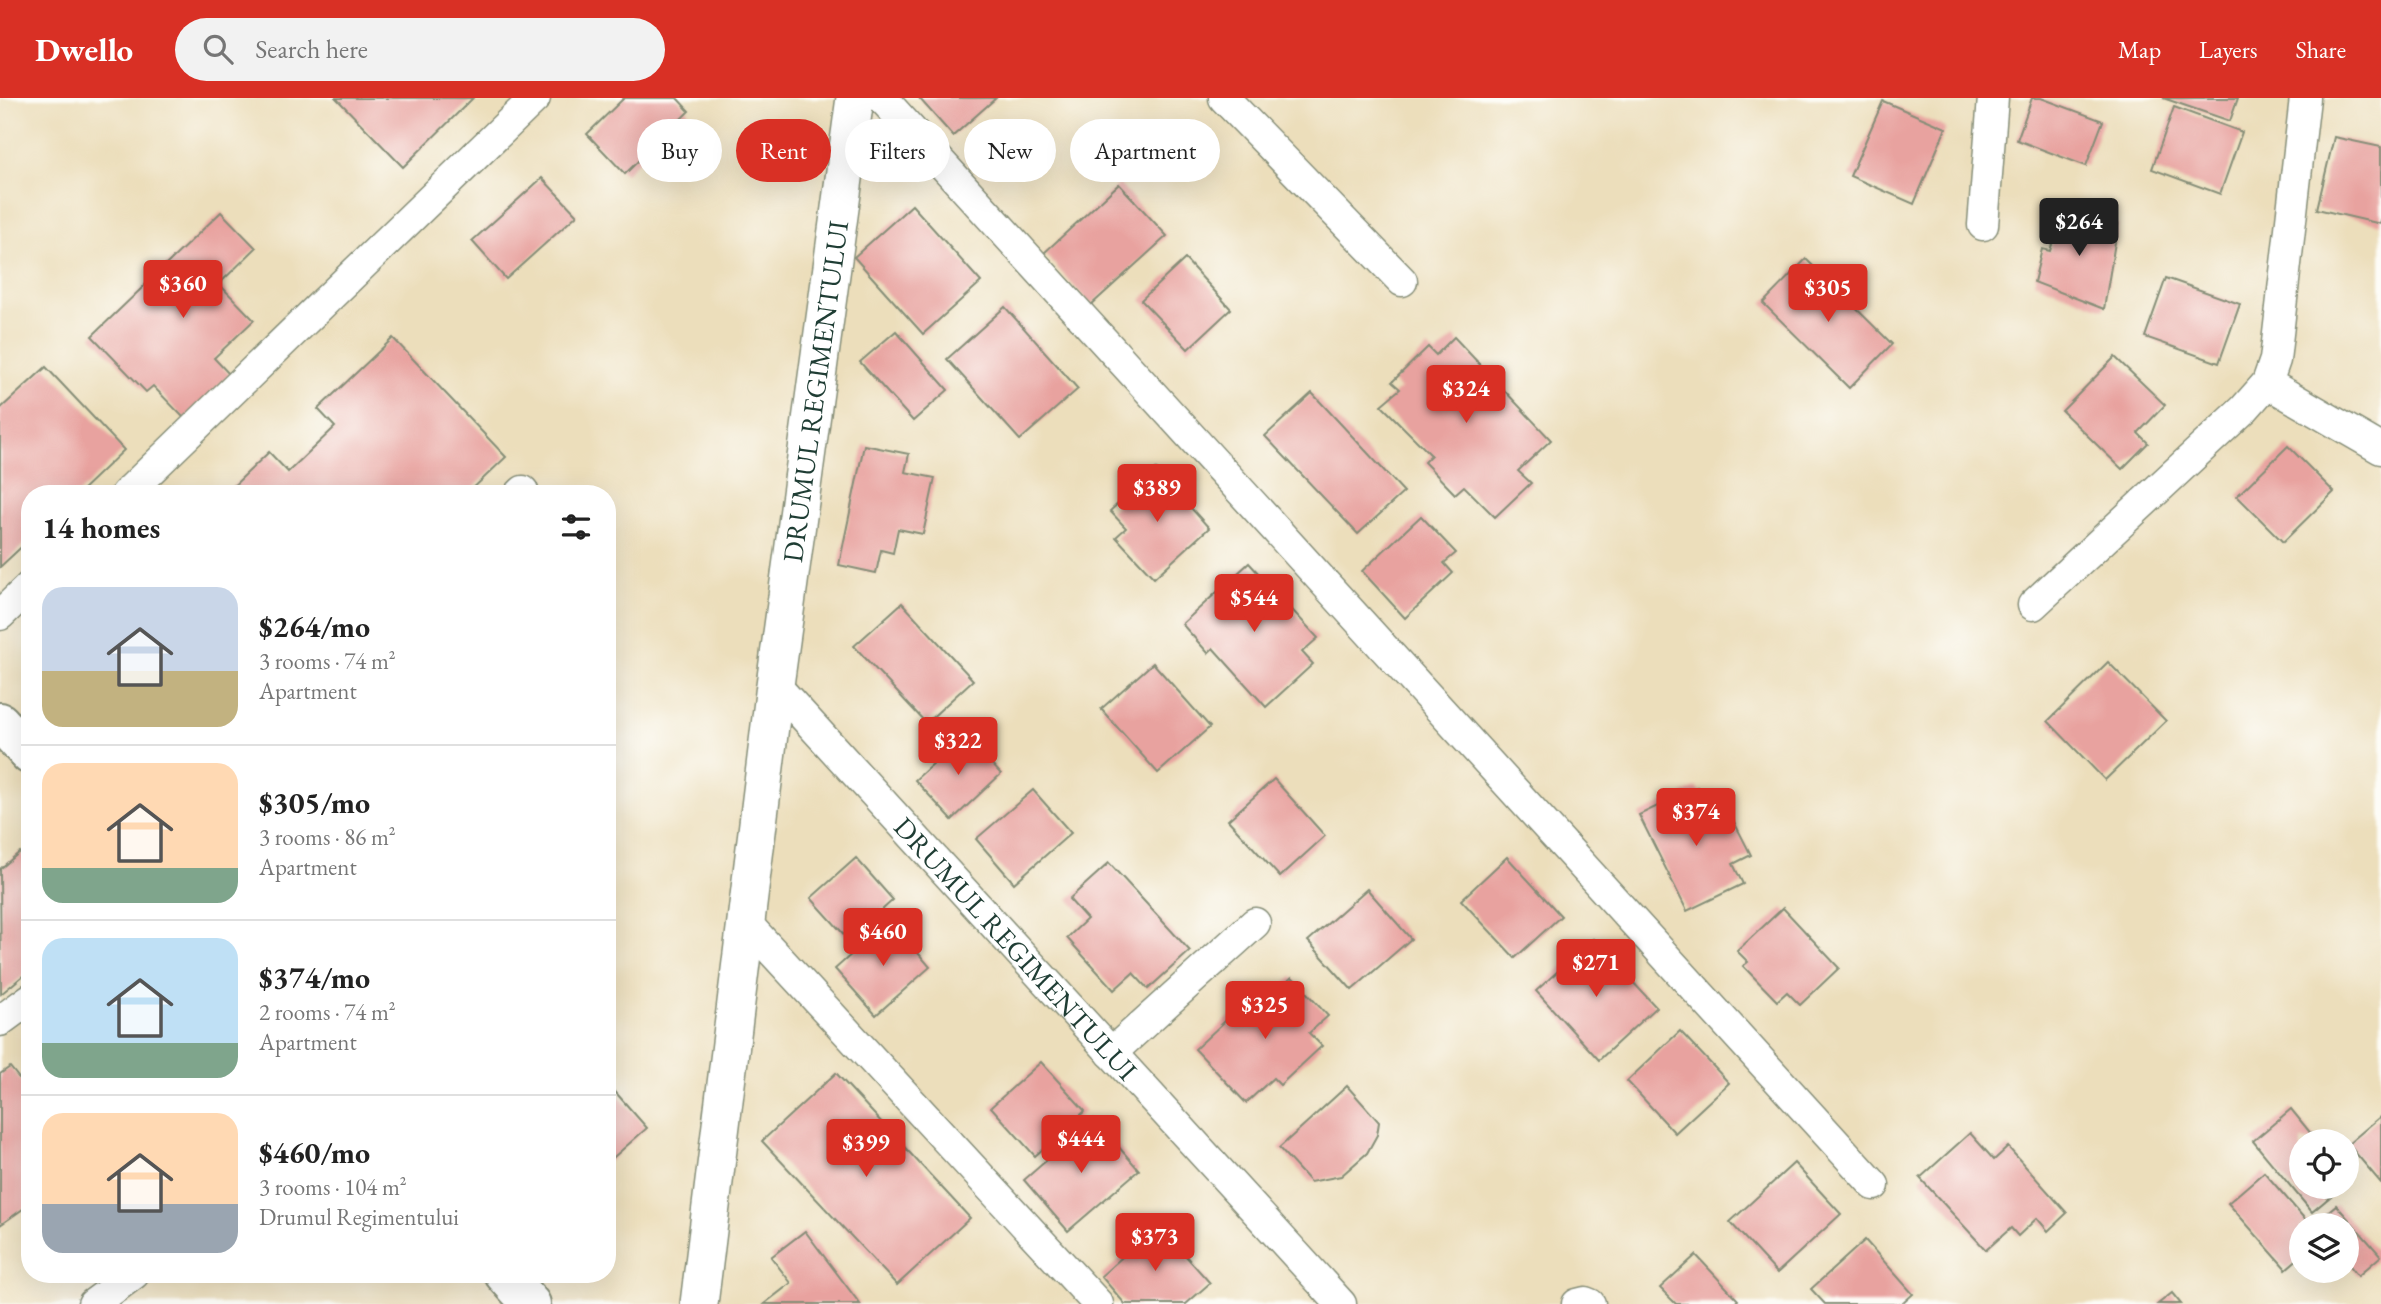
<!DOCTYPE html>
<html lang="en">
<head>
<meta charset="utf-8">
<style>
  :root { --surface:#fff; --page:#f2f2f2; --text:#222; --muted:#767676; --line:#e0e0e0; --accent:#d93025 }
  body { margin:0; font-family:"EB Garamond",serif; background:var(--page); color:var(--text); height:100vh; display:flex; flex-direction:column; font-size:26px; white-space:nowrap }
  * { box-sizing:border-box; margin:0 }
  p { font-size:23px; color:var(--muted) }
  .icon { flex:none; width:38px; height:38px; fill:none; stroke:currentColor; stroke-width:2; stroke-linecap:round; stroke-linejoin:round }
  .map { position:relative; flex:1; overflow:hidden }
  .drawer { position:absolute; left:21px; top:387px; width:595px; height:798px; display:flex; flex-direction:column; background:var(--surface); border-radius:28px; box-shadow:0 7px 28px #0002 }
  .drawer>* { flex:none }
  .top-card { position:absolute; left:637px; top:21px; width:665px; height:63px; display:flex; gap:14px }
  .fabs { position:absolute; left:2289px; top:1031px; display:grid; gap:14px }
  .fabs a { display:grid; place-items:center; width:70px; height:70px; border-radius:50%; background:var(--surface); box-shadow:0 7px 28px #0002; font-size:35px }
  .price { position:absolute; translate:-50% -60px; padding:0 16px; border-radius:7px; background:var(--accent); color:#fff; font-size:23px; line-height:46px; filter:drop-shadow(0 2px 4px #0008) }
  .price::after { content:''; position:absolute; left:50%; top:42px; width:21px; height:16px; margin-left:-10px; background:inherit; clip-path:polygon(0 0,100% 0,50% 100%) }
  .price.selected { background:#222; color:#fff }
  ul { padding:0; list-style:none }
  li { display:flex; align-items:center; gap:21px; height:175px; padding:0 21px }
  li+li { border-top:2px solid var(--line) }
  li span { display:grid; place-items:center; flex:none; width:196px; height:140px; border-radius:21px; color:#555 }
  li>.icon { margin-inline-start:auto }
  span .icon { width:84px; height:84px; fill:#fffc; stroke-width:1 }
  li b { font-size:30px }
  h2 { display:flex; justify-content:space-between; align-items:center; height:84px; padding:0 21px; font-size:30px }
  .chip { padding:0 24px; border-radius:32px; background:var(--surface); box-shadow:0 7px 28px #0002; font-size:24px; line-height:63px }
  .chip.selected { background:var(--accent); color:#fff }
  header { display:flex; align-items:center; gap:42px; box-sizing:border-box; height:98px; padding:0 35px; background:var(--accent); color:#fff }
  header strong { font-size:33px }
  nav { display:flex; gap:38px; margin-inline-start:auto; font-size:24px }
  .search { width:490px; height:63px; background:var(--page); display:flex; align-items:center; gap:18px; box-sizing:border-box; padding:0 24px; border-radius:38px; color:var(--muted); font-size:26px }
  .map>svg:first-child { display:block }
</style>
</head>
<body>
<header>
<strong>Dwello</strong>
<div class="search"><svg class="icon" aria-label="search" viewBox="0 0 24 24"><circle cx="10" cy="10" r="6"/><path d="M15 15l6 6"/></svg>Search here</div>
<nav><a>Map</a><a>Layers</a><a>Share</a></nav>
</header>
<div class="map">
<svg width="2381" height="1206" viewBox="0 0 2381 1206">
  <rect width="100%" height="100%" fill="#fdfcf7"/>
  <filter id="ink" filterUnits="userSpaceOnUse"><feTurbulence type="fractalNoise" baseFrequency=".0143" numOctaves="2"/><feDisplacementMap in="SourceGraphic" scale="14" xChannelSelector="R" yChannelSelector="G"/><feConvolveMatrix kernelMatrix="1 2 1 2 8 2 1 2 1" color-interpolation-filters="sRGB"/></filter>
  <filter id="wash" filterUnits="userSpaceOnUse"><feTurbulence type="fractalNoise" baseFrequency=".00686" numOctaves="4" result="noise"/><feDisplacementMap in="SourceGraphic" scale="28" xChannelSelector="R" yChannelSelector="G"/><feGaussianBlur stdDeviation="1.57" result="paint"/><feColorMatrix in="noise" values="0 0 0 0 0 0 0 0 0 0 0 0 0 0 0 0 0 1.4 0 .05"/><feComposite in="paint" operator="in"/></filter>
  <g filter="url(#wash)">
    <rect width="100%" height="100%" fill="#ecdebb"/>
    <g id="blocks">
      <g fill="#e8a29f">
        <path d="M336,0h137l-70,69z"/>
        <path d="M624,0h53l12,13 -64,63 -38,-40z"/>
        <path d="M919,0h77l-43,38z"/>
        <path d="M2032,0h9l62,23 -17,45 -69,-26z"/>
        <path d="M2163,0h75l-8,23z"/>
        <path d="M1883,3l63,27 -32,76 -64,-28z"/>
        <path d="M2174,9l68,25 -22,62 -68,-25z"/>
        <path d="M2334,39l47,10v77l-64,-15z"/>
        <path d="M542,80l35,37 -71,64 -34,-38z"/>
        <path d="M1119,86l48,52 -76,69 -47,-52z"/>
        <path d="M912,107l69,77 -58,52 -69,-77z"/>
        <path d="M2063,109l55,17 -14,85 -70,-27 8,-33 8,2z"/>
        <path d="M221,114l35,36 -37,36 35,36 -40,38 16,17 -45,44 -32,-33 -7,6 -54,-56z"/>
        <path d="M1185,161l46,50 -43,40 -47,-49z"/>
        <path d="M1806,161l86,85 -43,44 -86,-85z"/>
        <path d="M2166,180l74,26 -21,59 -74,-26z"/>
        <path d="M1005,209l73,82 -58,51 -73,-81z"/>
        <path d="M896,233l52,59 -35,31 -53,-59z"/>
        <path d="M1454,239l97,103 -33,31 13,12 -36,34 -31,-31 -9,8 -31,-32 7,-7 -50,-50 19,-16 -8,-7 36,-35 8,8z"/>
        <path d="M393,240l113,119 -39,37h-242l44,-42 19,20 47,-45 -17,-18z"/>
        <path d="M2115,259l50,48 -27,28 10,10 -26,26 -60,-58z"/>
        <path d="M46,269l78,83 -46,44h-48v45l-30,28v-158z"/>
        <path d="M1312,295l92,99 -46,42 -93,-98z"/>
        <path d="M864,347l45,9 -4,18 30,6 -12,56 -25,-5 -5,24 -12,-3 -5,23 -37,-8z"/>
        <path d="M2288,348l46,46 -51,50 -46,-46z"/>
        <path d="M1156,371l53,59 -55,50 -38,-41 10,-9 -16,-17z"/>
        <path d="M1421,418l35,37 -12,10 9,10 -48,45 -43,-47z"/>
        <path d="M1249,465l69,75 -16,14 11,12 -47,43 -53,-59 -5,5 -26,-29z"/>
        <path d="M902,505l71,77 -47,43 -72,-77z"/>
        <path d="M2108,564l58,59 -61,59 -57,-59z"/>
        <path d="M1153,565l57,64 -52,46 -57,-64z"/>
        <path d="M965,637l36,39 -49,46 -37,-40z"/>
        <path d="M1274,681l51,57 -45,41 -52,-57z"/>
        <path d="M1697,689l17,35 16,-8 21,41 -18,9 10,20 -56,27 -48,-96z"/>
        <path d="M1033,692l38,43 -57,50 -38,-44z"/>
        <path d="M20,754l10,12v106l-29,24 -1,-125z"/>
        <path d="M1507,759l54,59 -46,42 -54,-58z"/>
        <path d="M856,760l37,42 -44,40 -38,-42z"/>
        <path d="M1109,765l81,88 -42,38 -15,-16 -19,17 -47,-52 20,-19 -18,-20z"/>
        <path d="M1367,791l44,50 -59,51 -44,-49z"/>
        <path d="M1783,810l56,60 -39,37 -13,-13 -10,9 -34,-35 5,-4 -11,-11z"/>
        <path d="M890,822l40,47 -54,48 -41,-46z"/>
        <path d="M1593,841l63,68 -57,53 -63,-69z"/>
        <path d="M1292,879l36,39 -19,17 13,13 -42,39 -7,-7 -27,25 -51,-54 55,-51 9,10z"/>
        <path d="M1680,933l49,52 -54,50 -48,-52z"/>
        <path d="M1041,964l44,49 -50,45 -44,-49z"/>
        <path d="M10,969l20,25v112l-30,21v-151z"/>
        <path d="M836,975l134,145 -73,67 -135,-144z"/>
        <path d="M610,988l37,42 -40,35v-75z"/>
        <path d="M1347,988l32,36 -2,13 -10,18 -26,23 -31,6 -31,-34z"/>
        <path d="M2291,1011l26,32h-16v45h42l-31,26 -59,-71z"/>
        <path d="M2381,1018v67l-33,-39z"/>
        <path d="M1094,1021l45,51 -71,61 -44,-51z"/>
        <path d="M1970,1035l24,27 14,-13 59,66 -19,18 -11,-13 -19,18 -7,-8 -25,22 -66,-72z"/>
        <path d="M1794,1065l47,51 -64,59 -47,-51z"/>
        <path d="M2264,1074l46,53h-9v31l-15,13 -58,-66z"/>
        <path d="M2336,1107l45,51 -23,20 -11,-14v-37h-35z"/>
        <path d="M1158,1127l52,58 -24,21h-61l-24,-28z"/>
        <path d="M805,1133l55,73h-96l27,-21 -20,-26z"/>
        <path d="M1865,1142l48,54 -11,10h-77l-14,-15z"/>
        <path d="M1696,1157l42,45 -4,4h-58l-16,-16z"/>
        <path d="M2172,1195l9,11h-23z"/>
      </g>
    </g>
  </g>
  <g filter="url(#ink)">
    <use href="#blocks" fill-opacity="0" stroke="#868e78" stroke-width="2"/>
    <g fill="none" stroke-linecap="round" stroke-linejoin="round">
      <g stroke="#868e78" stroke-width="33">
        <g id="minor">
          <path d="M882,0l992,1087"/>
          <path d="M1224,0l178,183"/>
          <path d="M1983,127l10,-127"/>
          <path d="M2267,285l114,66"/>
          <path d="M126,396l409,-396"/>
          <path d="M520,396l3,-3"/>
          <path d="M2033,507l211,-196 23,-26 8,-23 30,-262"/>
          <path d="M0,517l30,-29"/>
          <path id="s1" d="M775,587l566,619"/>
          <path d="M747,826l351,380"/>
          <path d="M0,923l30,-22"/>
          <path d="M1111,955l144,-130"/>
          <path d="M93,1206l41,-30"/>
          <path d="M1577,1206l8,-2 5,2"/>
        </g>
      </g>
      <g stroke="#868e78" stroke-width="40">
        <g id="tertiary">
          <path id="s2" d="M699,1206l76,-619 80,-587"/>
        </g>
      </g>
      <g stroke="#868e78" stroke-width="42">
        <g id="secondary">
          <path d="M0,624l30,33"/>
          <path d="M504,1176l27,30"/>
        </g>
      </g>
      <use href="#minor" stroke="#fff" stroke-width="30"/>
      <use href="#tertiary" stroke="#fff" stroke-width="37"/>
      <use href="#secondary" stroke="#fff" stroke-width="38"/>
    </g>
  </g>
  <g text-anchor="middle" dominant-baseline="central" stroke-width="6" stroke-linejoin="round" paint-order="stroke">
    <g font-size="28" fill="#1f3d34" stroke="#fdfcf7">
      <text stroke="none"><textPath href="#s2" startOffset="920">DRUMUL REGIMENTULUI</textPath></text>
      <text stroke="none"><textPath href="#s1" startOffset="357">DRUMUL REGIMENTULUI</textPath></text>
    </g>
  </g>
</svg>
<div class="fabs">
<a><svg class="icon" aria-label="locate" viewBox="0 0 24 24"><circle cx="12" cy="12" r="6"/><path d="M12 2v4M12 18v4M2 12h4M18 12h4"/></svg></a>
<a><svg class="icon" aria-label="layers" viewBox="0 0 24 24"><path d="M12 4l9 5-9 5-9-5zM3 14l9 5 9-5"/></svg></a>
</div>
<b class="price selected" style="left:2079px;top:160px">$264</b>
<b class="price" style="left:183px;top:222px">$360</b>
<b class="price" style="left:1828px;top:226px">$305</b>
<b class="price" style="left:1466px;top:327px">$324</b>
<b class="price" style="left:1157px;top:426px">$389</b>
<b class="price" style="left:1254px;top:536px">$544</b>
<b class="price" style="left:958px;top:679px">$322</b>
<b class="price" style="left:1696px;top:750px">$374</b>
<b class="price" style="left:883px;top:870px">$460</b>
<b class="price" style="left:1596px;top:901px">$271</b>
<b class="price" style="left:1265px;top:943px">$325</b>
<b class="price" style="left:1081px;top:1077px">$444</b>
<b class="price" style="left:866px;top:1081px">$399</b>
<b class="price" style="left:1155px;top:1175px">$373</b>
<div class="top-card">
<a class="chip">Buy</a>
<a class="chip selected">Rent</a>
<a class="chip">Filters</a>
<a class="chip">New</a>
<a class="chip">Apartment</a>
</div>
<section class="drawer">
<h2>14 homes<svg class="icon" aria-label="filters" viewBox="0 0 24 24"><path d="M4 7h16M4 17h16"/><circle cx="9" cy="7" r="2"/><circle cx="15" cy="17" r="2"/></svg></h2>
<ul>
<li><span style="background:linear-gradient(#c9d6e8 60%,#c2b280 0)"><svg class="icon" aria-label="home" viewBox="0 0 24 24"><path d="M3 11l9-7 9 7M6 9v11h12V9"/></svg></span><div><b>$264/mo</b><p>3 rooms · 74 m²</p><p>Apartment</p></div></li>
<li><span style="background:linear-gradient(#ffd9b3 75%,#7fa58c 0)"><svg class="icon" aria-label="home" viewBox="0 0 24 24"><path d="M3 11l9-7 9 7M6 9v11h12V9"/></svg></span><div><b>$305/mo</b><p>3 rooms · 86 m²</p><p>Apartment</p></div></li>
<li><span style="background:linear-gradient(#bfe0f5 75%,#7fa58c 0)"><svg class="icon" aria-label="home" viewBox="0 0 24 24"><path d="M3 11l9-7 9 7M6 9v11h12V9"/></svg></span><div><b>$374/mo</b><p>2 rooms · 74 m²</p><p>Apartment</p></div></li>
<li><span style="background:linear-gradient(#ffd9b3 65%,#9aa5b1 0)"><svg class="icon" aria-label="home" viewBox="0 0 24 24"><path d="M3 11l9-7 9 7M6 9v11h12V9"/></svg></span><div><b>$460/mo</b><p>3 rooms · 104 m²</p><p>Drumul Regimentului</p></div></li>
</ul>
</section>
</div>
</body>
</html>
